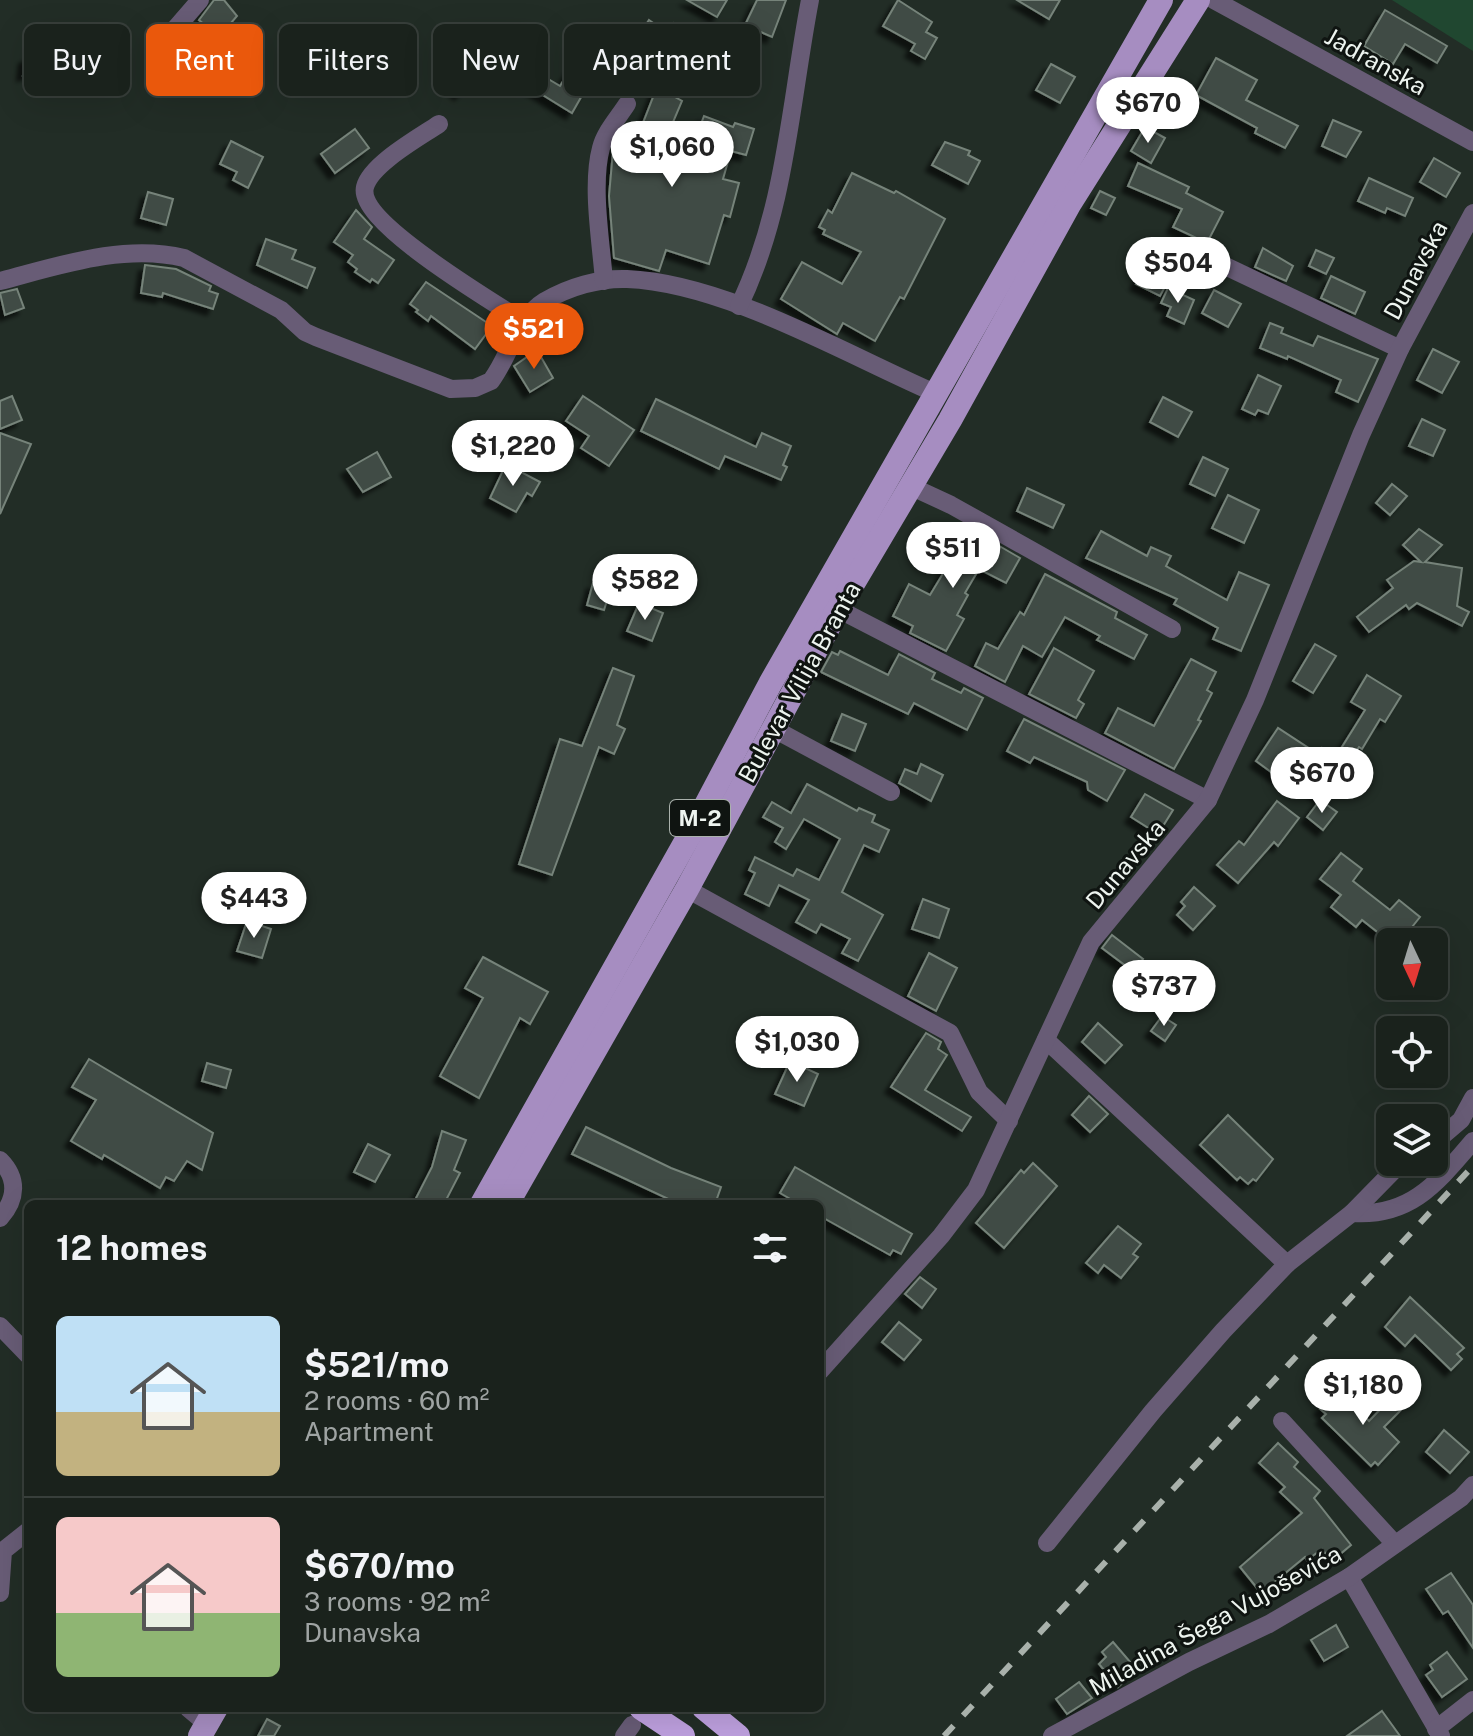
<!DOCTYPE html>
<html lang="en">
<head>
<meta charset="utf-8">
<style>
  :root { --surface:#1a221c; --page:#232a25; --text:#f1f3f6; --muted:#9fa4a3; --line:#383f3b; --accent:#ea580c }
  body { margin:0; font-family:"Public Sans",sans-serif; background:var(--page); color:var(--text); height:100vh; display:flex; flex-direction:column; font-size:30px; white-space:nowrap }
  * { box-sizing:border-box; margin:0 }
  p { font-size:26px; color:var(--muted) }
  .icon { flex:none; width:44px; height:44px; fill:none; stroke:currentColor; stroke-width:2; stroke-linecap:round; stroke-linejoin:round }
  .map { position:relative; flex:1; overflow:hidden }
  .panel { position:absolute; left:24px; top:1200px; width:800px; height:512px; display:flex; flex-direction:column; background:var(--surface); border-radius:12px; box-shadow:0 8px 32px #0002,0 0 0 2px var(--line) }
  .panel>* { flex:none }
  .top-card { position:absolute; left:24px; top:24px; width:800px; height:72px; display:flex; gap:16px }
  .needle { width:52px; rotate:176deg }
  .tools { position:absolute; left:1376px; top:928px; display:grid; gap:16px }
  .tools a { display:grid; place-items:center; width:72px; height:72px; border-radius:12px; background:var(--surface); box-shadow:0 8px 32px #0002,0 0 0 2px var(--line); font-size:40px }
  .price { position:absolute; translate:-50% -68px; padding:0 18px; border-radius:28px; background:#fff; color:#222; font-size:26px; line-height:52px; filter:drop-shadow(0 2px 4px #0008) }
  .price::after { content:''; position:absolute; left:50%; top:48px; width:24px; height:18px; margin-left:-12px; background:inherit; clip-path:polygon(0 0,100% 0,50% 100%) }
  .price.on { background:var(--accent); color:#fff }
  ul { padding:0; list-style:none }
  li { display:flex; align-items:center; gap:24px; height:200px; padding:0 32px }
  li+li { border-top:2px solid var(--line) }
  li span { display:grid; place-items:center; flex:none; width:224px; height:160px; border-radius:12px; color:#555 }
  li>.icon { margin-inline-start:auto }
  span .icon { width:96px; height:96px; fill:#fffc; stroke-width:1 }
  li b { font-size:34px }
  h2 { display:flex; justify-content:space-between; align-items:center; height:96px; padding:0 32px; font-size:34px }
  .pill { padding:0 28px; border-radius:12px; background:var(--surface); box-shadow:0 8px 32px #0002,0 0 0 2px var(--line); font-size:28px; line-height:72px }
  .pill.on { background:var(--accent); color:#fff }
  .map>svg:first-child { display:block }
</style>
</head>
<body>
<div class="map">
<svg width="1473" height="1736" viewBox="0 0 1473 1736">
  <defs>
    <filter id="shadow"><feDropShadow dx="-6" dy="6" stdDeviation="2" flood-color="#0009"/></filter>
  </defs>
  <rect width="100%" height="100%" fill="#222d26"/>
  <path fill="#204730" d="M1392,0h81v51z"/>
  <g fill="#3f4c44" stroke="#76837a" stroke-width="2" filter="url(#shadow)">
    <path d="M214,0h10l13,16 -18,21 -20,-17z"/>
    <path d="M687,0h40l-10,17z"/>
    <path d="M757,0h29l-14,37 -27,-12z"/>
    <path d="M898,0l34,22 -6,10 11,6 -12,21 -14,-8 4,-7 -32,-18z"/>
    <path d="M1017,0h43l-11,19z"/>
    <path d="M1385,10l62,36 -10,17 -32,-19 -12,20 -29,-18z"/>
    <path d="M649,20l20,14 5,-11 18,8 -18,38 -40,-26z"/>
    <path d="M585,46l19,11 -32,56 -52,-32 8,-14 32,19z"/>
    <path d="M33,55l7,5 -1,9 -16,6 2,-17z"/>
    <path d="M1216,58l41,22 -11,20 52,26 -13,22 -30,-15 2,-5 -61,-33z"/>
    <path d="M455,60l20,17 -15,17 -19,-18z"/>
    <path d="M1051,64l24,13 -15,26 -24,-13z"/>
    <path d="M657,87l25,14 -20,47 27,8 15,-40 29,11 2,-4 19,6 -8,26 -15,-4 -8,28 16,4 -9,34 -6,-2 -15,49 -43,-14 -7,21 -45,-13 -5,-62 4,-45 2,-6 17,6z"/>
    <path d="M1333,120l28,12 -15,25 -24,-11z"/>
    <path d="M1145,127l20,11 -14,25 -20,-12z"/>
    <path d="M355,129l14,19 -34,25 -14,-19z"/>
    <path d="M231,141l32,16 -15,31 -15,-8 4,-8 -17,-8z"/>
    <path d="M945,142l25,9 -2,4 12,6 -12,23 -36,-19z"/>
    <path d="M1434,158l26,15 -14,24 -26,-15z"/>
    <path d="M1138,163l51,24 -3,6 37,19 -16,31 -34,-16 9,-18 -54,-23z"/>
    <path d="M852,173l42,20 2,-2 49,28 -41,80 -4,-2 -25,44 -32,-18 -6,11 -56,-35 21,-37 40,22 19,-32 -38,-18 2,-4 -6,-3 9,-17 4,3z"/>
    <path d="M1369,178l44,20 -8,18 -18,-8 -2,5 -27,-12z"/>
    <path d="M1100,191l15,7 -9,17 -15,-7z"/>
    <path d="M148,192l25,7 -7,26 -25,-7z"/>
    <path d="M356,210l16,17 -8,12 30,21 -16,23 -6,-4 -2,3 -15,-10 2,-3 -9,-7 5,-7 -19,-13z"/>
    <path d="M266,239l30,11 -4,9 23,9 -8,20 -50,-23z"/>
    <path d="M1263,248l30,18 -7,15 -31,-14z"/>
    <path d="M1316,250l18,8 -8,16 -17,-8z"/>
    <path d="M1150,258l24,12 -14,26 -24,-12z"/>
    <path d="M145,265l31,4 35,17 -2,5 9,3 -5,15 -50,-16 -1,4 -21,-4z"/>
    <path d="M1331,276l34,16 -10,22 -34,-16z"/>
    <path d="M426,282l66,44 -17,23 -44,-33 -3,5 -12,-9 2,-2 -8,-6z"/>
    <path d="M1168,288l26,12 -10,24 -17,-8 4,-9 -10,-4z"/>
    <path d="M17,289l7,19 -19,7 -5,-22z"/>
    <path d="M1214,290l27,14 -13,23 -26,-14z"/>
    <path d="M1270,323l13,5 -2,5 32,13 5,-10 60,23 -20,43 -22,-10 5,-12 -53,-24 -1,3 -27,-11z"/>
    <path d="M1433,349l26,13 -17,31 -25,-13z"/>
    <path d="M537,350l16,28 -23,14 -16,-26z"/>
    <path d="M1258,375l23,11 -13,28 -10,-4 -3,5 -13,-6z"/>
    <path d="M12,396l10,24 -22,9v-28z"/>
    <path d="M583,396l51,34 -25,36 -28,-18 8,-12 -23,-15z"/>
    <path d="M1163,397l29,15 -14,25 -28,-15z"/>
    <path d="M656,399l100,48 6,-14 29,13 -8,19 4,2 -6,13 -56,-24 -6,13 -78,-38z"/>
    <path d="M1422,419l23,11 -12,26 -24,-10z"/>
    <path d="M0,433l31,11 -31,70z"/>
    <path d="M377,452l14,25 -28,15 -16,-23z"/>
    <path d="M1203,457l25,12 -13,27 -25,-12z"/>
    <path d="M506,464l34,18 -8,14 -5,-3 -11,19 -26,-14z"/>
    <path d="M1392,484l15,12 -17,19 -14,-12z"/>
    <path d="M1027,488l37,17 -11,23 -36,-17z"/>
    <path d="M1228,495l31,15 -15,33 -32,-15z"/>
    <path d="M970,529l50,29 -14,25 -27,-14 -14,24 3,2 -11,20 7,4 -18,32 -36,-18 3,-7 -20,-10 16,-32 21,11z"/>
    <path d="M1419,529l23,16 -17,17 37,6 -5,38 12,6 -7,14 -45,-23 -8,6 -3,-4 -37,27 -12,-15 36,-29 -6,-8 27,-19 7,1 -18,-17z"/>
    <path d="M1101,531l46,25 4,-9 20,9 -5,10 61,34 12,-28 30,13 -28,66 -28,-12 5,-11 -44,-24 3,-5 -91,-41z"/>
    <path d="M1045,574l72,38 -2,6 32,17 -13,24 -37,-19 3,-4 -35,-19 -23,40 -19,-11 -18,36 -30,-16 11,-23 12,6 22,-37 4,3z"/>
    <path d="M593,583l18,5 -7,22 -17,-5z"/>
    <path d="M639,603l24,10 -11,28 -25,-10z"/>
    <path d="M1315,644l21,12 -23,37 -20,-12z"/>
    <path d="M1054,648l40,23 -16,29 6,4 -8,14 -47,-24z"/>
    <path d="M840,651l48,24 11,-21 36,19 -3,6 29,14 3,-5 19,10 -16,32 -53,-27 -6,11 -87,-42 11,-20 6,3z"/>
    <path d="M1191,659l25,13 -9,18 5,3 -14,27 3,1 -27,48 -69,-36 13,-25 36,18z"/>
    <path d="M613,668l21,8 -17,49 8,4 -11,25 -15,-7 -47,128 -33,-11 41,-125 22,7z"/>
    <path d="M1367,675l34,21 -16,26 -5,-3 -18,30 -3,-2 -37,50 -39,-27 -5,7 -22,-16 22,-33 40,26 4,-6 13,10 30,-48 -14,-8z"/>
    <path d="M842,714l24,10 -11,27 -24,-10z"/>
    <path d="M1024,719l101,51 -18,31 -19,-11 -1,-8 -53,-25 -4,6 -23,-12z"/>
    <path d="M921,764l22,11 -12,26 -32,-18 6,-14 12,5z"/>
    <path d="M807,784l50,27 2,-3 16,7 -3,7 17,8 -10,22 -15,-7 -22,47 41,23 -25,46 -16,-8 8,-14 -29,-15 -5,9 -20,-11 13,-22 -30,-15 -10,21 -24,-12 10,-21 -6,-3 6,-13 38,19 4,-7 22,11 21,-41 -36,-20 -18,30 -11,-7 8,-14 -20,-11 9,-15 19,11z"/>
    <path d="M1145,794l28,16 -15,24 -27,-17z"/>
    <path d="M1320,800l17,12 -14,18 -16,-13z"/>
    <path d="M1277,801l22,17 -21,28 -4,-4 -36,41 -21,-18 22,-24 5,4z"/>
    <path d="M1341,853l21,16 -9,12 37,29 9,-10 21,17 -20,25h-10l-28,-22 -6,7 -25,-20 10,-12 -21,-16z"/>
    <path d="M1194,887l21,19 -22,24 -16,-15 8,-9 -4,-4z"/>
    <path d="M923,899l26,10 -10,29 -27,-9z"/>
    <path d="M247,921l24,8 -9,29 -25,-7z"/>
    <path d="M1112,935l31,24 -9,13 -32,-24z"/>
    <path d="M929,953l28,15 -21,43 -28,-15z"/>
    <path d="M483,957l65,35 -18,32 -10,-6 -41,80 -39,-22 43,-78 -18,-10z"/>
    <path d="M1162,1016l14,9 -11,16 -14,-10z"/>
    <path d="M1098,1023l24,22 -17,18 -23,-21z"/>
    <path d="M926,1033l15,9 -3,7 9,6 -22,35 46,27 -9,14 -71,-44z"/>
    <path d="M89,1059l124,74 -11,37 -15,-9 -13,20 -8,-4 -6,11 -56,-33 -2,4 -31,-18 25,-41 -24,-13z"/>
    <path d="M790,1061l28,13 -14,32 -29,-12z"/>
    <path d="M207,1063l24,7 -5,18 -24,-7z"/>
    <path d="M1089,1096l19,18 -18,18 -18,-17z"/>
    <path d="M1228,1115l45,44 -17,22 -3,-2 -5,5 -8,-7 -3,3 -37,-35z"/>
    <path d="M586,1127l85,41 50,19 -6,17h-36l-107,-50z"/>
    <path d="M442,1131l24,9 -12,30 6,3 -16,31h-31l19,-37z"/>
    <path d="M368,1144l22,11 -15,27 -21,-10z"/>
    <path d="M1033,1163l24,23 -53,62 -28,-25 45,-53 3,3z"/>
    <path d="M795,1167l117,67 -11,20 -8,-4 -3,5 -70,-39v-12h-21l-19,-11z"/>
    <path d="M1118,1226l23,18 -8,10 5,3 -17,21 -17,-13 -6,8 -12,-10z"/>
    <path d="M920,1277l16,12 -14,19 -17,-14z"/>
    <path d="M1410,1297l54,51 -7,6 5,5 -11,11 -36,-35 -10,11 -20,-19z"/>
    <path d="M899,1322l22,18 -17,20 -22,-18z"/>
    <path d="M1338,1391l31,30 24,-25 11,11 -20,20 15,15 -21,23 -3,-3 -4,4 -49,-48 4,-4 -6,-5z"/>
    <path d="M1444,1430l25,22 -19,21 -24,-21z"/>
    <path d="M1278,1443l20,19 -4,5 26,24 -6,7 37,47 -19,16 -10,-12 -15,11 -2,-3 -44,36 -21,-26 62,-54 -22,-21 5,-5 -26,-24z"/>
    <path d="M1451,1573l22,32v43l-25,-37 -5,3 -17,-25z"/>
    <path d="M1336,1625l12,22 -24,14 -13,-21z"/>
    <path d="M1113,1642l24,28 -19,17 -19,-23 7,-7 -4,-5z"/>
    <path d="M1447,1652l20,27 -25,18 -16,-22 7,-5 -3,-5z"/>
    <path d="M1079,1682l13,16 -25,16 -11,-15z"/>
    <path d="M1382,1711l18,25h-53z"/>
    <path d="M267,1719l13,7 -6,10h-16z"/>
  </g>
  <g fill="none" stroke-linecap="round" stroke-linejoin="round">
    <g stroke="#685c76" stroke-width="18">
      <path d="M1214,0l259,142"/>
      <path d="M162,44l38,-44"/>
      <path d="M439,124c-19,13 -68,40 -74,63 -9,35 130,116 159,135"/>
      <path d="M1198,253l202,96"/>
      <path d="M0,281c58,-15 124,-38 184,-23l97,52 24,22 11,5 135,52 24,-1 16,-7c19,-25 25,-62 54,-80 24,-14 54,-23 82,-22 98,4 218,75 308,114"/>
      <path d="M604,281c-3,-39 -13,-96 -3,-133 4,-16 17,-30 26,-44"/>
      <path d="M739,306c47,-97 51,-202 71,-306"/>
      <path d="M910,486l41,19 221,124"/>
      <path d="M838,609l370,191"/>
      <path d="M774,729l117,63"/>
      <path d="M687,889l263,144 29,59 30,29"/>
      <path d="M1046,1040l241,224"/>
      <path d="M1434,1143l27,-23 12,-22"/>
      <path d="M0,1160c18,18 17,39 0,58"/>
      <path d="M1352,1213c59,4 85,-30 121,-72"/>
      <path d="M0,1326l28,29"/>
      <path d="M820,1371l121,-135 35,-46 115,-248 117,-142 47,-100 106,-265 39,-86 73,-136"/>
      <path d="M1282,1421l113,123"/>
      <path d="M1047,1543l106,-132 70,-80 64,-67 65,-51 50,-51"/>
      <path d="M1349,1577l92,159"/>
      <path d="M0,1593l3,-42 25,-20"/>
      <path d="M188,1708l19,16"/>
      <path d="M1436,1729l37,-29"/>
      <path d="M624,1736l8,-11"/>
      <path d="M1052,1736l137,-74 80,-38 80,-47 112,-79 12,-13"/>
    </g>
    <g stroke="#a68dc1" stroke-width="24">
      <path d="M482,1204l216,-384 72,-136 391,-684"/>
      <path d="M507,1204l180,-315 151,-280 112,-189 120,-217 128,-203"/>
      <path d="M200,1736l16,-28"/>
    </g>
    <g stroke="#bea0df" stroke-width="24">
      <path d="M641,1708l42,28"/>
      <path d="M704,1708l34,28"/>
    </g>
    <path stroke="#a9b1ab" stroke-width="6" stroke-dasharray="14 14" stroke-linecap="butt" d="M944,1736l529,-570"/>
  </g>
  <g text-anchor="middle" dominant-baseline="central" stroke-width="6" stroke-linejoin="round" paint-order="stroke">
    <rect fill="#0f1411" stroke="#aab1ac" stroke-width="2" x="670" y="800" width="60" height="36" rx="6"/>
    <g font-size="22" font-weight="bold" fill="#edf4ef">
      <text x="700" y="818">M-2</text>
    </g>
    <g font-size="24" fill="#edf4ef" stroke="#0f1411">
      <text transform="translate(1376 61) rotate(29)">Jadranska</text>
      <text transform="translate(1415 270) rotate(-62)">Dunavska</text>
      <text transform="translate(799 682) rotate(-61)">Bulevar Vilija Branta</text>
      <text transform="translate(1125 864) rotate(-50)">Dunavska</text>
      <text transform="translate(1215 1620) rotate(-29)">Miladina Šega Vujoševića</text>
    </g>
  </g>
</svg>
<div class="tools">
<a><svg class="needle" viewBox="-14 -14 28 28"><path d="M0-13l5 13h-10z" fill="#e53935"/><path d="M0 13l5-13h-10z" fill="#9fa4a3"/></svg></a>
<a><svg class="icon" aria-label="locate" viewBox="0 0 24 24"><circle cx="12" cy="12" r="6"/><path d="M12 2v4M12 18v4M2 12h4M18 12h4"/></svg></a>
<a><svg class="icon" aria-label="layers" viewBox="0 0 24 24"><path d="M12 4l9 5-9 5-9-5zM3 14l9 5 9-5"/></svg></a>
</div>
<b class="price" style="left:1148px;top:145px">$670</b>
<b class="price" style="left:672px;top:189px">$1,060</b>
<b class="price" style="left:1178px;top:305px">$504</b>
<b class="price on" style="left:534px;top:371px">$521</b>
<b class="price" style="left:513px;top:488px">$1,220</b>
<b class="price" style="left:953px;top:590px">$511</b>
<b class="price" style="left:645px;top:622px">$582</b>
<b class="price" style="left:1322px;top:815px">$670</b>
<b class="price" style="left:254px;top:940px">$443</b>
<b class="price" style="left:1164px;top:1028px">$737</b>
<b class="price" style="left:797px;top:1084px">$1,030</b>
<b class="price" style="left:1363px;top:1427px">$1,180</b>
<div class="top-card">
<a class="pill">Buy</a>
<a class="pill on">Rent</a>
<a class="pill">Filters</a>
<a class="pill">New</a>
<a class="pill">Apartment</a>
</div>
<section class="panel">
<h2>12 homes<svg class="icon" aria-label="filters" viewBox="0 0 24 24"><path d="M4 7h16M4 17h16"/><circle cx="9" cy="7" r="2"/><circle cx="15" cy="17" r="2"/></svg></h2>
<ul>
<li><span style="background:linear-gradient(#bfe0f5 60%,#c2b280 0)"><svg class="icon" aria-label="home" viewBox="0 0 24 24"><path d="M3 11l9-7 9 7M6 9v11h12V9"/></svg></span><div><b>$521/mo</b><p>2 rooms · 60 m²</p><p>Apartment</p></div></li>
<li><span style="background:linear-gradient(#f6c9c9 60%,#8fb573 0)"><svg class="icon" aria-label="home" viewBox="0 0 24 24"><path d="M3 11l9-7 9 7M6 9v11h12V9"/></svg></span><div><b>$670/mo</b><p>3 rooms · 92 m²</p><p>Dunavska</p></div></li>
</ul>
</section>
</div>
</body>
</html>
